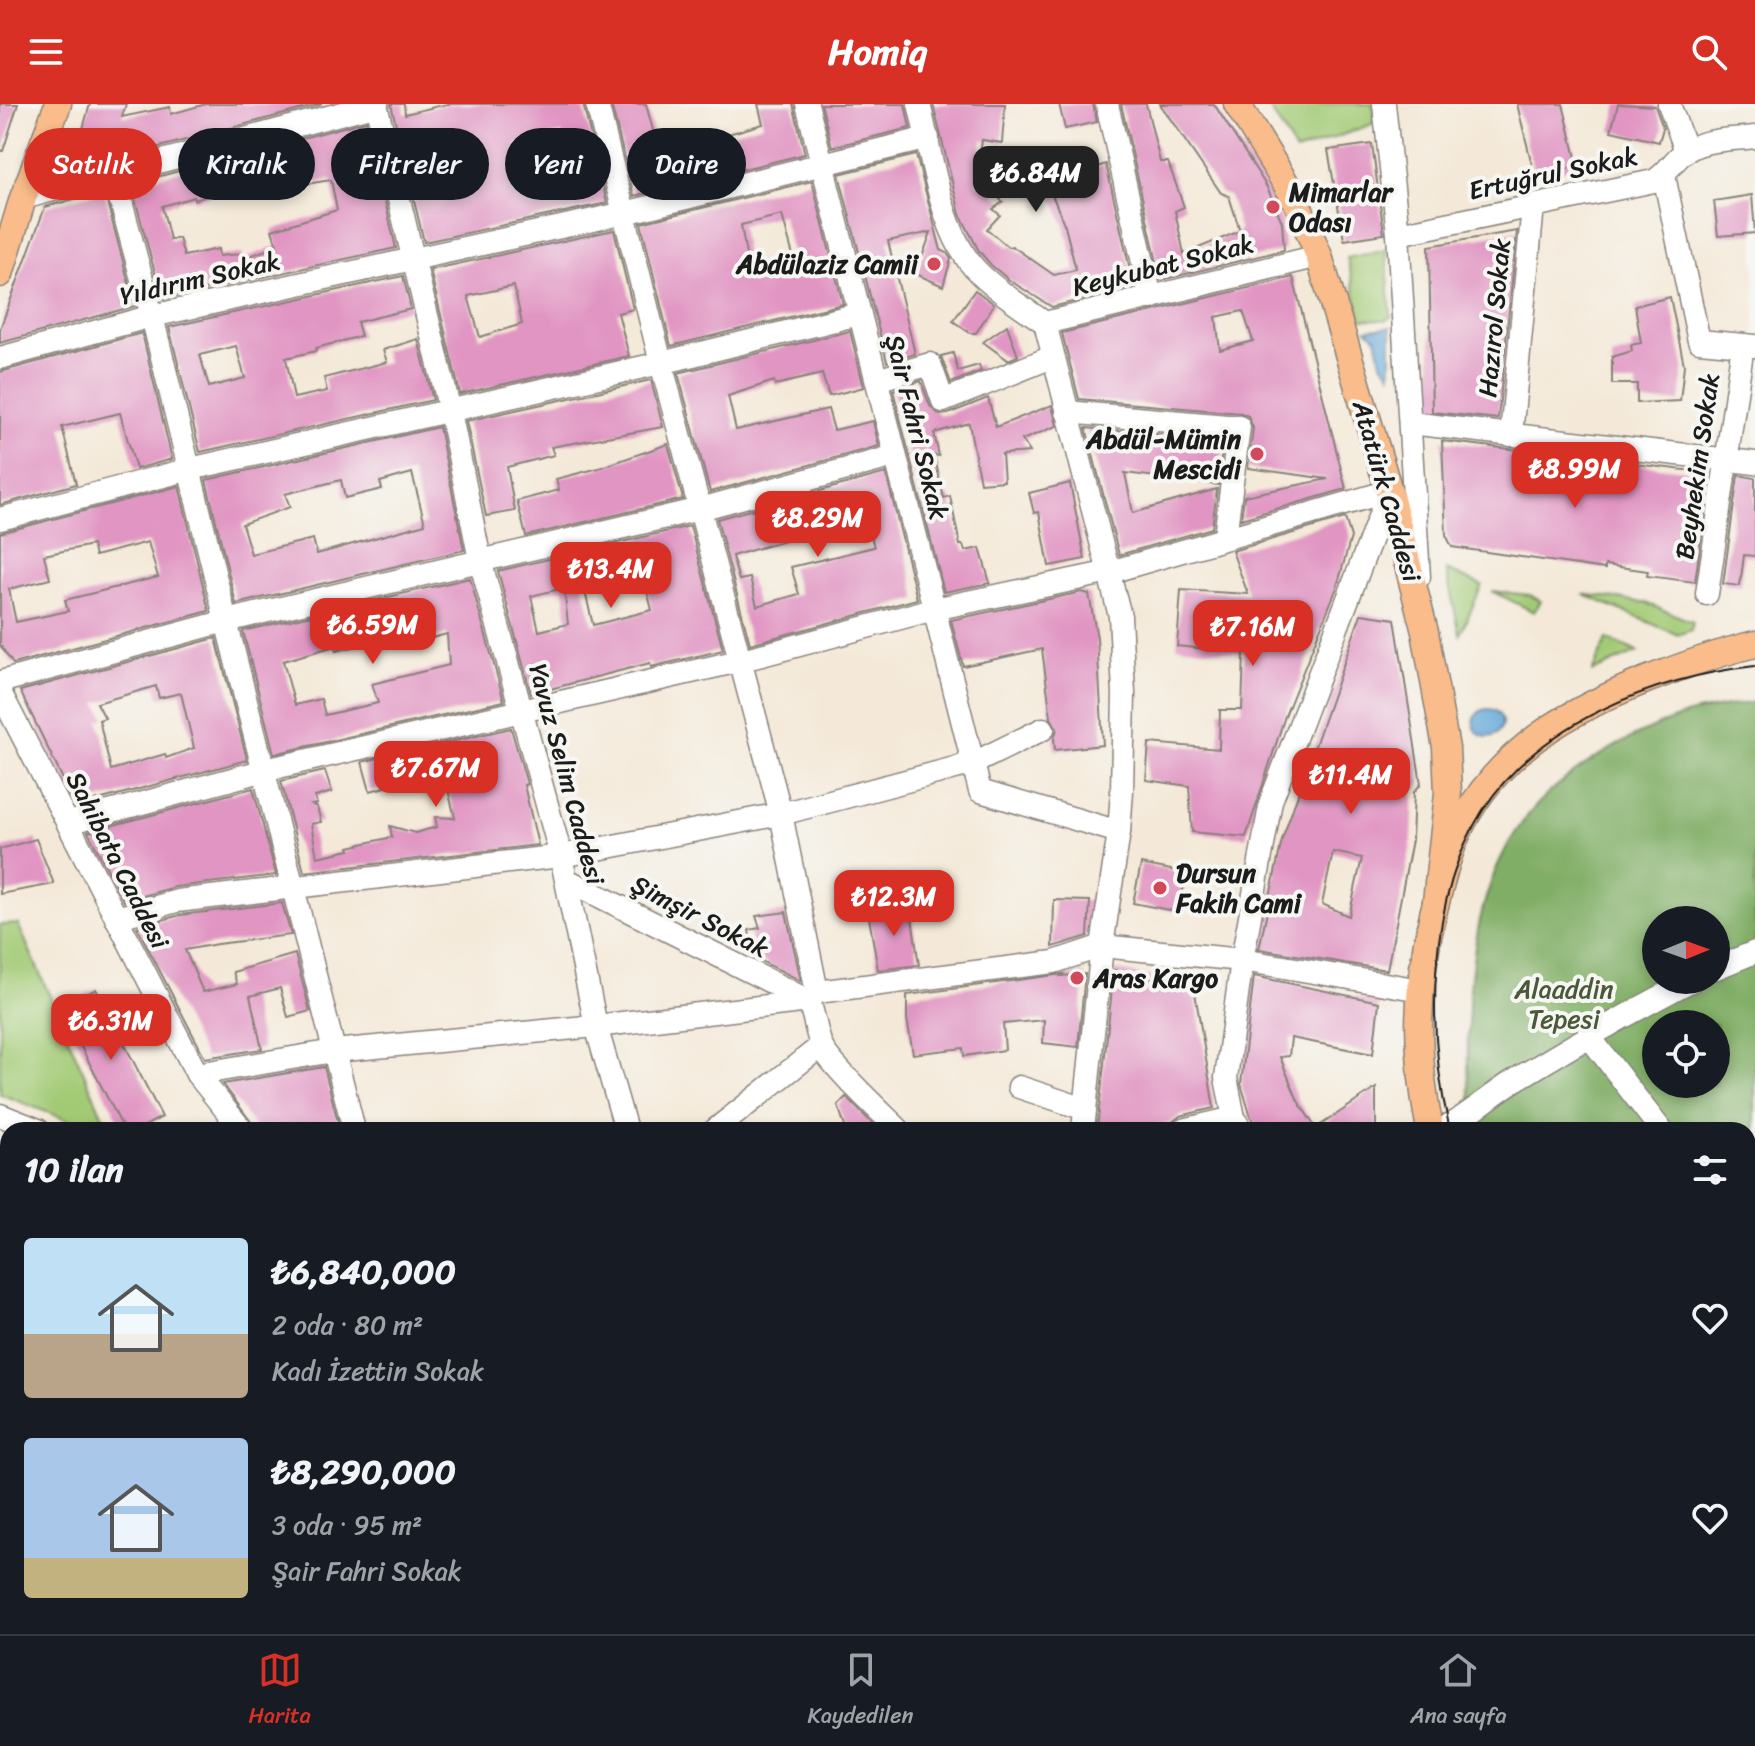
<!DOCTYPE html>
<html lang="tr">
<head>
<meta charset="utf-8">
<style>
  :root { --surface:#171b24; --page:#20242c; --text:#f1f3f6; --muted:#9ea1a6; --line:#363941; --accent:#d93025 }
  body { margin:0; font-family:Sriracha,sans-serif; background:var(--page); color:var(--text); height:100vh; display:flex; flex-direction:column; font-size:30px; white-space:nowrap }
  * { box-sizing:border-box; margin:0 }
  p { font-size:26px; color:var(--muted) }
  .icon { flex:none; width:44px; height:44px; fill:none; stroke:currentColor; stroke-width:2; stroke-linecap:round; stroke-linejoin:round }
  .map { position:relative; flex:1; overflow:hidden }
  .sheet { position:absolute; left:0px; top:1018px; width:1756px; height:512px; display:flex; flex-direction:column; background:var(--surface); border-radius:24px 24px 0 0; box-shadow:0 4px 12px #0003 }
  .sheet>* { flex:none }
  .top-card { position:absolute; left:24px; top:24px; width:800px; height:72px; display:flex; gap:16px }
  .needle { width:52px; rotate:89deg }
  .tools { position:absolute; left:1642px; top:802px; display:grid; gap:16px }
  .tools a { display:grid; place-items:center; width:88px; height:88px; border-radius:50%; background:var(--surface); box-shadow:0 4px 12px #0003; font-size:40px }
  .price { position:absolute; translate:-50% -68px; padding:0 18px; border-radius:16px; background:var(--accent); color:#fff; font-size:26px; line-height:52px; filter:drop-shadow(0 2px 4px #0008) }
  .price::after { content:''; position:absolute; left:50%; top:48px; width:24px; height:18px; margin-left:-12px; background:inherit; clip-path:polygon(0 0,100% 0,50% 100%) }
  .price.on { background:#222; color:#fff }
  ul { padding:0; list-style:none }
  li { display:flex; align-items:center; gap:24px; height:200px; padding:0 24px }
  li span { display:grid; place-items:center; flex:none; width:224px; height:160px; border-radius:8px; color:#555 }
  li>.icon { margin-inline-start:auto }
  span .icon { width:96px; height:96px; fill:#fffc; stroke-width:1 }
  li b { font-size:34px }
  h2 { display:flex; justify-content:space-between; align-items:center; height:96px; padding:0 24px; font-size:34px }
  .pill { padding:0 28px; border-radius:36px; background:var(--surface); box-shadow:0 4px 12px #0003; font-size:28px; line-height:72px }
  .pill.on { background:var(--accent); color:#fff }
  header { display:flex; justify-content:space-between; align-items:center; height:104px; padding:0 24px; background:var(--accent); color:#fff; font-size:36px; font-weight:700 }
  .dock { display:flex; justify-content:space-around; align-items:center; height:112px; border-top:2px solid var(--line); background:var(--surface); font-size:22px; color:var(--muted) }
  .dock a { display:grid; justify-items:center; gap:4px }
  .dock .on { color:var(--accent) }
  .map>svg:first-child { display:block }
</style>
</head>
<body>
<header><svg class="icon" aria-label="menu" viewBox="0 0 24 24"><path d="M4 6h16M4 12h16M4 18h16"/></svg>Homiq<svg class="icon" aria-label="search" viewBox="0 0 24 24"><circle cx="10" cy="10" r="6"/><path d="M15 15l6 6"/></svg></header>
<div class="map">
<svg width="1755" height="1530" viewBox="0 0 1755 1530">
  <rect width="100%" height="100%" fill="#f6f6f2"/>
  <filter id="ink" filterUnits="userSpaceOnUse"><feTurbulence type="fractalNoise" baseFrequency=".0125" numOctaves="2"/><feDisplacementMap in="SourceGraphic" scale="16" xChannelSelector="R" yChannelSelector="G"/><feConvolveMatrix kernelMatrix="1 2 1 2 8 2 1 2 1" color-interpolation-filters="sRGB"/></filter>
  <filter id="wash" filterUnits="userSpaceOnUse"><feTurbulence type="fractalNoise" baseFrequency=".006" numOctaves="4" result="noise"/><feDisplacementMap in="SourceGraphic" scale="32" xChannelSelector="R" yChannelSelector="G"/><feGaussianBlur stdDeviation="1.8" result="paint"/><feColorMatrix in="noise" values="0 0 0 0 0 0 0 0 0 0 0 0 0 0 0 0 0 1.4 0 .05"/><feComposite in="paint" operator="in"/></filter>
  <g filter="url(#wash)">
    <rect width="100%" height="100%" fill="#f4e9d8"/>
    <g fill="#a2ca75" stroke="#5f7348" stroke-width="2">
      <path d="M1267,0h106l2,19 -79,29z"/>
      <path d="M1386,146l5,67 -6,3 -24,-1 -14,-61z"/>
      <path d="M1446,466l36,15 -22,50z"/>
      <path d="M1492,487l38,4 11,6 -7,11z"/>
      <path d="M1583,490l63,9 47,19 -2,8 -13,5z"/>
      <path d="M1607,535l31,13 -46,20z"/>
      <path d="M18,820l91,206h-16l-93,-36v-169z"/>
      <path d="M610,1522h388v8h-389z"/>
    </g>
    <g fill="#81ae66" stroke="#4e6541" stroke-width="2" fill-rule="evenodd">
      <path d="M1755,598v814l-7,-5v-381h-272c-10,-42 -9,-85 -7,-128 4,-62 15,-127 53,-179 33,-47 107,-89 161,-107 23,-8 48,-10 72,-14zM1656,816h60v60h-60zM1656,920h60v60h-60z"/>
      <path d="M303,1522h88l7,8h-99z"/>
    </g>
    <g fill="#65a7d9" stroke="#40627a" stroke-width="2">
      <path d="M1391,223v47l-10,-12 -5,-25 -10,-8z"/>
      <circle cx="1488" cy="619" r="14"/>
    </g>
    <g id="blocks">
      <g fill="#e195c3" fill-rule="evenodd">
        <path d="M0,0h18l-15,47h-3z"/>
        <path d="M90,0h36l-4,13 48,-10 1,7 35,-10h116l-238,63 -11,-3z"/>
        <path d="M391,0h13l1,10 42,-10h136l24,99 -183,39zM562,29l8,29 -47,10 -7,-28z"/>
        <path d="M611,0h35l14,53 56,-11 -2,-8 49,-14 -5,-20h35l12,50 -171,42z"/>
        <path d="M821,0h84l5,24 -78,19z"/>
        <path d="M933,0h72l-3,39 -20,-3 -6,44 12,4 15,14 -10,7 7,6 -13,14 21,18 4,-1 42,29 22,-5 -11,-44 -14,-34 28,-19 27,-9 28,123 -82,20 -43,-27 -18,-15 -12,-14 -19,-37z"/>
        <path d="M1059,0h34l4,18 -32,7z"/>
        <path d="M1121,0h25l14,58h8l16,45 -9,4 9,43 56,-23 -11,-35 -8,-3 -61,-89h54l53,83 15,35 2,28 -123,30z"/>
        <path d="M1517,0h46l15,62 -43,11z"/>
        <path d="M1618,0l37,2 8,22 -4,14 -48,-11z"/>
        <path d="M366,17l30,127 -234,51 -31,-115zM331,76l6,30 -65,20 5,16 -35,13 -1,-5 -22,2 -1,-7 -34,7 -5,-18 -9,2 -8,-34 32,-9v3l61,-18 2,10z"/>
        <path d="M1372,40l12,90 -40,6 -16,-90z"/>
        <path d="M916,51l25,95 6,3 4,6 -8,27 -27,-12 15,-42 -43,9 27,113 -28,8 -48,-188z"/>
        <path d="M812,77l31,123 -172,42 -30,-123zM782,111l13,48 -46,11 -8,-49z"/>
        <path d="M104,87l31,115 -135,37v-14l45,-122z"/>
        <path d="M1752,91l3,38 -37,3 -4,-35z"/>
        <path d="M614,126l19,79 -15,4 11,43 -169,38 -30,-124zM514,182l8,38 -42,13 -12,-41z"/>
        <path d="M1517,127l-19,188 -66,-7 -3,-166z"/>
        <path d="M403,172l8,33 -54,13 4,14 -45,12v3l-30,7 8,40 33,-7 -3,-13 63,-16 -4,-12 35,-11 15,61 -233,52 -31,-125zM236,242l9,32 -36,9 -9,-32z"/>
        <path d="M1293,173l53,212 -105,30 3,-23 84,-17 -80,-11 5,-40 -5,-12 -7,-3 -162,-14 -17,-66zM1243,207l10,30 -33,9 -4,-33z"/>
        <path d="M975,186l19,14 -18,29h-6l-17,-12z"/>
        <path d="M1670,193l14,68 -4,36 -43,2v-19h-25v-27l20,-6 -1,-6 10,-2 -6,-37z"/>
        <path d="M1007,221l11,31 -10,4 -25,-18z"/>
        <path d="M850,227l14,56 -35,9 -7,-22 -47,11 -1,-4 -46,15 8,34 92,-21 6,21 39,-9 6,25 -169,46 -32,-119z"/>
        <path d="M142,229l30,126 -36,10 -16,-56 -58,14 14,57 -76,21v-133z"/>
        <path d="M953,249l5,18 21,-6 2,6 -30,12 -10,-27z"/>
        <path d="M651,276l12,47 -112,20 3,8 -47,12 8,44 -29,5 -20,-95z"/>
        <path d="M921,277l9,25 10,9 8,-1 40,-16 8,29 56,-22 5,21 -35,14 8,12 -28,2 2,27 -24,2 -11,-60 -35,10 5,23 -5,-1 10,43 6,-2 10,49h3l2,6 15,-3 10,35 -46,9 -51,-202z"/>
        <path d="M439,323l25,123 -228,54 -30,-124zM412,369l13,51 -108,30 -4,-15 -62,15 -9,-30 48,-17 -5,-13 56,-14 4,18 37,-9 -2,-7z"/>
        <path d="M1086,324l137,12 -5,45 -93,-12 8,40 84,-24 -5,39 -93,27z"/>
        <path d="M1442,337l268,32 -15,109 -48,-6 1,-5 -43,-6v4l-153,-22 -6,-12z"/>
        <path d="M668,340l15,55 -157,37 -9,-35 42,-11 -3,-11 43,-11z"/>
        <path d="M886,369l31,126 -167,45 -33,-125zM866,413l8,30 -83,20 8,27 -42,12 -7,-28 -11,2 -7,-24z"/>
        <path d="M1738,371l17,3v78l-11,-1 -4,31 -17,-2z"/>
        <path d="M1070,379l15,76 -36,7 -10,-54 -5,1 -5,-20z"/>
        <path d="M179,382l30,125 -196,53 -13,-19v-112zM148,438l10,35 -93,23 3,11 -52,11 -7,-33 41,-10 -6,-24 48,-10 3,11z"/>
        <path d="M1345,414l6,19 -14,50 -52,129 -39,121 -54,-5 -3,-46 -43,-6 3,-37 70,6 1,-39h22l2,-57 -67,-7 4,-56 67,4 -16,-43z"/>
        <path d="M690,422l33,124 -72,17 -1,-4 -119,31 -33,-123zM641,463l11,43 -59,15 -11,-46 41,-10zM564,484l4,36 -29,7 -8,-35z"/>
        <path d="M470,474l34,123 -230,53 -31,-123zM447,530l2,31 -77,19 6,19 -53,12 -4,-16 -26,6 -12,-44 52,-15 1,5 66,-16 3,10z"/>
        <path d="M1082,488l7,2 8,44 6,107 -48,5 -1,-12 3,-9 -6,-11 -9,-69 -79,17 -12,-46z"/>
        <path d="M1361,510l34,5 26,165 -7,8 -2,48 -25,130 -128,-21 23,-109zM1333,748l29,6 -13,58 -27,-12z"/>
        <path d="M216,534l31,122 -171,46 -56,-115zM156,582l3,12 22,-5 13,55 -28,10 -1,-4 -54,16 -12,-50 6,-2 -8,-15z"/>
        <path d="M511,624l16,56 -3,1 14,60 -234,27 -23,-91 44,-10 7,21 -17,5 2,7 -5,1 5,2 4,15 -10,2 6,33 33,-7 -1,-3 43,-10 -2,-11 25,7 22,-6 -2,-10 20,1 -18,-73z"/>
        <path d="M386,652l7,29 -23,6 -8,-29z"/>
        <path d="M253,684l23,87 -101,12 -51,14 -36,-69z"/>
        <path d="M36,735l18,45 -54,10v-45z"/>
        <path d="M1141,760l45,9 -7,39 -46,-9z"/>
        <path d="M1054,796l36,1 -2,35 -35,11z"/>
        <path d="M282,799l9,32 -74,9 -32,6 18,42 34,-8 -4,-12 62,-18 15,57 -22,6 -8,-29 -30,8 12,53 -57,9 -68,-131 43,-12z"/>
        <path d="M910,801l9,60 -41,5 -10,-58z"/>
        <path d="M786,808l15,69 -48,-24 -4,-27 11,-2 -4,-12z"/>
        <path d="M1114,866l80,16 20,122 -34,8 -9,7 -23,7h-51z"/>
        <path d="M1063,870l-2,2 24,-2 -7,73 -35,-4 1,-23 -41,4 2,26 -41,6 -1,-8 -50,6 -6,-35v-24z"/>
        <path d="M1254,872l125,26 -6,52 -82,-16 -2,18 -9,1 18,44 18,27 60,-40v42h-116l-9,-13 -10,-33z"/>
        <path d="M96,885l66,128 -25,13h-13l-63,-122z"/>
        <path d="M324,963l16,63h-83l-34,-46z"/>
        <path d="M846,993l33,33h-33l-8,-25z"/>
      </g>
    </g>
  </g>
  <g filter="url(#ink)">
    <use href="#blocks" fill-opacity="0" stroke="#88827a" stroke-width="2"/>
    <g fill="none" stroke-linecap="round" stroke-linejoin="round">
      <g stroke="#88827a" stroke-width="25">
        <g id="minor">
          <path d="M376,0l74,307 30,149 81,296 35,170 30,104"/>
          <path d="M597,0l64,259 120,451 36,178"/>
          <path d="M807,0l173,687 139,41"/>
          <path d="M919,0c13,51 22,135 62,171 19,18 43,33 64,48l274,-67"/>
          <path d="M1107,0l44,194"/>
          <path d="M1384,0l14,130 21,343"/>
          <path d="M1669,0l17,47"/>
          <path d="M114,72l38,140 74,305 128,509"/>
          <path d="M1664,72l35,165 56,5"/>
          <path d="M23,94l354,-94"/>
          <path d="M1398,130l256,-53c12,-7 17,-17 27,-26 19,-17 50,-15 74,-18"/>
          <path d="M1045,219l75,293 4,77 -2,98 -3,41 -17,114 -19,184"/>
          <path d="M0,254l152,-42 473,-103 303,-75"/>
          <path d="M877,276l53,-16 13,37 109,-44"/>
          <path d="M1067,308l172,15 -14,110"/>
          <path d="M1410,319l345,40"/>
          <path d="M1511,331l22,-229"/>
          <path d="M0,415l190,-50 471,-106 198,-49"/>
          <path d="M1707,490l36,-249"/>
          <path d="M0,578l226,-61 474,-112 195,-53"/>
          <path d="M0,588l197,382 45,56"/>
          <path d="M68,719l197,-53 474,-109 195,-52 176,-37 279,-81"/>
          <path d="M567,776l242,121c5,14 7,30 12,44 6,17 62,69 78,85"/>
          <path d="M116,814l61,-17 384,-45 220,-42 193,-51 69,-34"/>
          <path d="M1716,864l39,-16"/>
          <path d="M1588,931l73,95"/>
          <path d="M197,970l137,-23 262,-25 213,-25 8,-9 237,-30 48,-16 140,14 179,30"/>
          <path d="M1019,983l66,22"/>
          <path d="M0,1011l38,15"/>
          <path d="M715,1026l106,-84"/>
          <path d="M1183,1026l51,-12"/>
          <path d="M1241,1026l-7,-12 -8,-40 16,-118 29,-159 118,-310"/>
          <path d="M1440,1026c21,-8 51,-35 72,-48 59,-36 119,-70 180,-102"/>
          <path d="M1748,1068l7,-6"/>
          <path d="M0,1299l8,1"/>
          <path d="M0,1439l8,-1"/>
          <path d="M76,1522v8"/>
          <path d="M148,1522v8"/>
          <path d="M1012,1522v8"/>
          <path d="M1152,1522l2,8"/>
          <path d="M1539,1522l4,8"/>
          <path d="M281,1530l4,-8"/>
          <path d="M582,1530l2,-8"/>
          <path d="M856,1530l6,-8"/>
          <path d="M1403,1530l28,-8"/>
        </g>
      </g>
      <g stroke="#88827a" stroke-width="29">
        <g id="major">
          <path d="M1237,0l59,96 23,56 70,235 36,141 21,116 2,45 -12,109"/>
          <path d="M0,170l23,-76 35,-94"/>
          <path d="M1430,1026c-15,-75 -15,-142 3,-216 8,-31 15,-64 30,-92 39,-74 108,-112 183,-142 36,-14 71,-27 109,-36"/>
          <path d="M1748,1446l7,4"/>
        </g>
      </g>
      <use href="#minor" stroke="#fff" stroke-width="22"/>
      <use href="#major" stroke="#f9bc8a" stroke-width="26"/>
      <g stroke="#1c1c1c" stroke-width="2">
        <path d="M1450,1026c-24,-98 -23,-232 33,-320 57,-88 172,-133 272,-144"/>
        <path d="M1748,1428l7,4"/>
      </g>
    </g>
  </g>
  <g fill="#d1495b" stroke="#f6f6f2" stroke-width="3">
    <circle cx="1273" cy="103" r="8"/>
    <circle cx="934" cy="160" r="8"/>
    <circle cx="1257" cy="350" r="8"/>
    <circle cx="1160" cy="784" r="8"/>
    <circle cx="1077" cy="874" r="8"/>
  </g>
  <g text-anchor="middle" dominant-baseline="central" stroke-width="8" stroke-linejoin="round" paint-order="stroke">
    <g font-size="26" fill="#1c1c1c" stroke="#f6f6f2">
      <text transform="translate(1553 69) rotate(-12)">Ertuğrul Sokak</text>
      <text transform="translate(1163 161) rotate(-14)">Keykubat Sokak</text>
      <text transform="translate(200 174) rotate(-13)">Yıldırım Sokak</text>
      <text transform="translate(1494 214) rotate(-85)">Hazırol Sokak</text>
      <text transform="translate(917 323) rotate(76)">Şair Fahri Sokak</text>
      <text transform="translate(1697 362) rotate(-82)">Beyhekim Sokak</text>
      <text transform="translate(1387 387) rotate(74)">Atatürk Caddesi</text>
      <text transform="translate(567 670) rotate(75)">Yavuz Selim Caddesi</text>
      <text transform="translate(118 756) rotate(63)">Sahibata Caddesi</text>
      <text transform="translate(700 812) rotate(27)">Şimşir Sokak</text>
    </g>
    <g font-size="26" font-weight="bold" fill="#1c1c1c" stroke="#f6f6f2" text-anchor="start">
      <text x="1289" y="88">Mimarlar<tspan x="1289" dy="30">Odası</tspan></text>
      <text x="918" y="160" text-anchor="end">Abdülaziz Camii</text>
      <text x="1241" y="335" text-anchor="end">Abdül-Mümin<tspan x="1241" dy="30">Mescidi</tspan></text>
      <text x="1176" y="769">Dursun<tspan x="1176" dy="30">Fakih Cami</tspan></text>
      <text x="1093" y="874">Aras Kargo</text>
    </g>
    <g font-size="26" fill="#4b593b" stroke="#f6f6f2">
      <text x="1564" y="885">Alaaddin<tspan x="1564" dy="30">Tepesi</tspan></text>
    </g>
  </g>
</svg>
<div class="tools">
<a><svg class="needle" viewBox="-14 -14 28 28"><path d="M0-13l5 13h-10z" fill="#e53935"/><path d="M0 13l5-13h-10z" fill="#9ea1a6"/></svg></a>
<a><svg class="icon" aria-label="locate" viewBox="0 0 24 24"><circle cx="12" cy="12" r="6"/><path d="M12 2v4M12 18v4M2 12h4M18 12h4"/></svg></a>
</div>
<b class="price on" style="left:1036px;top:110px">₺6.84M</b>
<b class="price" style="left:1575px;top:406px">₺8.99M</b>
<b class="price" style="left:818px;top:455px">₺8.29M</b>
<b class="price" style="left:611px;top:506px">₺13.4M</b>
<b class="price" style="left:373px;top:562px">₺6.59M</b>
<b class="price" style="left:1253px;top:564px">₺7.16M</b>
<b class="price" style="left:436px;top:705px">₺7.67M</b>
<b class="price" style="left:1351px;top:712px">₺11.4M</b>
<b class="price" style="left:894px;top:834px">₺12.3M</b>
<b class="price" style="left:111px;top:958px">₺6.31M</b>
<div class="top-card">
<a class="pill on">Satılık</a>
<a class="pill">Kiralık</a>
<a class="pill">Filtreler</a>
<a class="pill">Yeni</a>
<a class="pill">Daire</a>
</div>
<section class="sheet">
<h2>10 ilan<svg class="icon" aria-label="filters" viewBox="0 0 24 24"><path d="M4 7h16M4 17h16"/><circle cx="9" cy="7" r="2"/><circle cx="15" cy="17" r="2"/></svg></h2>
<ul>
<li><span style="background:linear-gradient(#bfe0f5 60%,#b9a48a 0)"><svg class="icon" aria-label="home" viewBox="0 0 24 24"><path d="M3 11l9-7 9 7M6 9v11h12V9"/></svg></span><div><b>₺6,840,000</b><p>2 oda · 80 m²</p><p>Kadı İzettin Sokak</p></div><svg class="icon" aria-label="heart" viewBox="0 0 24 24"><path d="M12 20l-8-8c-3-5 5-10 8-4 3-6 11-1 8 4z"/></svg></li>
<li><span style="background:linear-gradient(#a9c7e8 75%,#c2b280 0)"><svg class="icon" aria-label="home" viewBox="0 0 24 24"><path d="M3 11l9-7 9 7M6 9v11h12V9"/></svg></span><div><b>₺8,290,000</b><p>3 oda · 95 m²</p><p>Şair Fahri Sokak</p></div><svg class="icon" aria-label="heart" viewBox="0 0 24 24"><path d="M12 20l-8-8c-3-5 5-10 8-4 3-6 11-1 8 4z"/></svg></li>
</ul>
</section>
</div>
<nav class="dock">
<a class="on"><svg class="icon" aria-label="map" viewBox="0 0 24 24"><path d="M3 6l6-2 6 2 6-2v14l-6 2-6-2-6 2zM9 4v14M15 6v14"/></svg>Harita</a>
<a><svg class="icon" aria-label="saved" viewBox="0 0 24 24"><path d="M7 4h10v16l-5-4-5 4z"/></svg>Kaydedilen</a>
<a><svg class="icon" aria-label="home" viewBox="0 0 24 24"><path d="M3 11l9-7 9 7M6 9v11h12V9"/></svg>Ana sayfa</a>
</nav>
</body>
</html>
